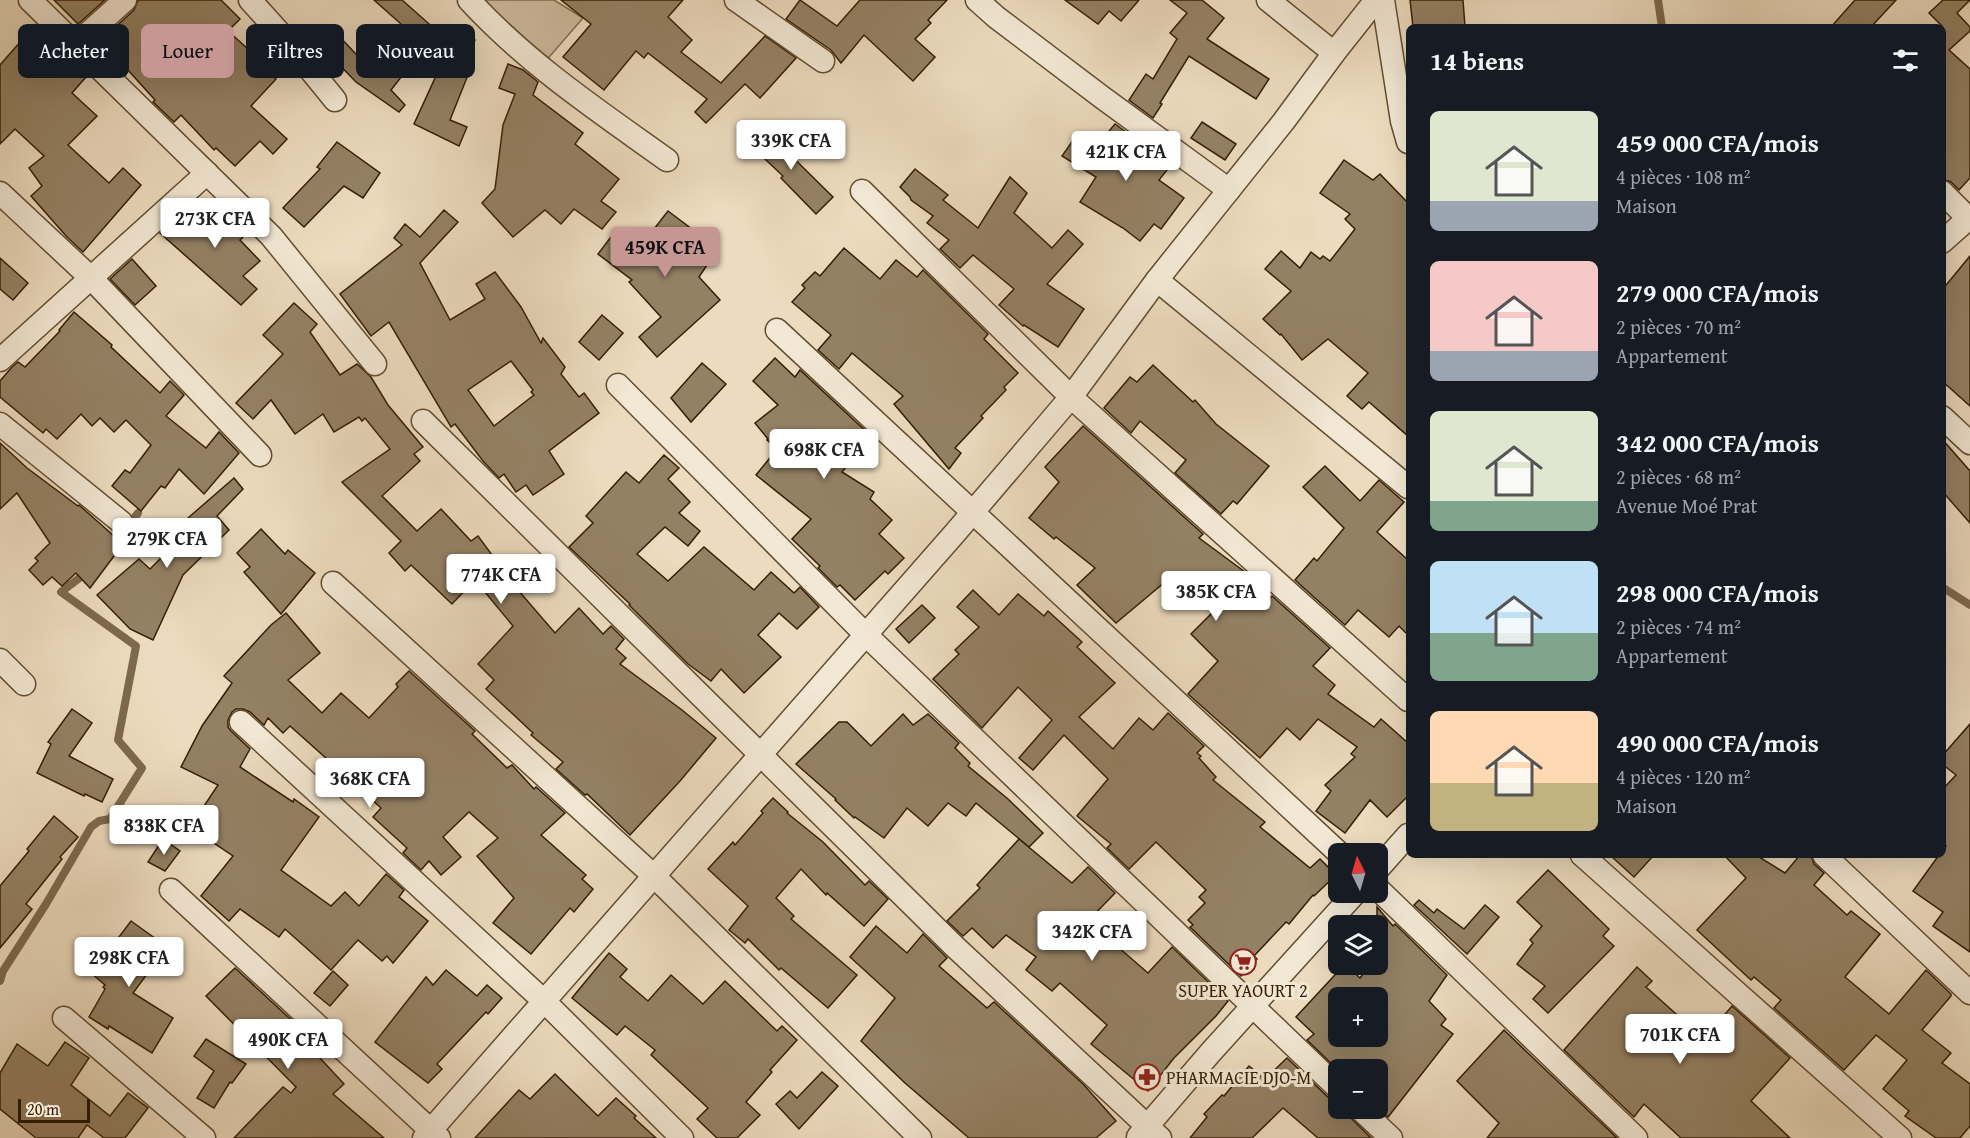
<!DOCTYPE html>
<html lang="fr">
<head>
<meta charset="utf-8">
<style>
  :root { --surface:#171b24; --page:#242831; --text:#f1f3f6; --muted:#9ea1a6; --accent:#c59692 }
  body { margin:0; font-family:"Gentium Book Plus",serif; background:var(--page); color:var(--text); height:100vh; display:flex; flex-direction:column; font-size:22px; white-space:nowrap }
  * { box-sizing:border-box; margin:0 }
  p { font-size:20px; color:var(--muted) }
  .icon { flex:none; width:33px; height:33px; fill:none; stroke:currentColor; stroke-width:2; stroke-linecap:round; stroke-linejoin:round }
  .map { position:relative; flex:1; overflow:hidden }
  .details { position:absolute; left:1406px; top:24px; width:540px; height:834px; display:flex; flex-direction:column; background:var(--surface); border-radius:9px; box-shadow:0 6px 24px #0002 }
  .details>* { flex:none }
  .guide { position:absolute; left:18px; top:24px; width:570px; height:54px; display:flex; gap:12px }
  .needle { width:39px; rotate:355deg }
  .buttons { position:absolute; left:1328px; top:843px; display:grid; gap:12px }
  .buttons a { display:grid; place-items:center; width:60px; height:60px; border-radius:9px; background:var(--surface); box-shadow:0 6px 24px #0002; font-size:30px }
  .scale { position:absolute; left:18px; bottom:15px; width:72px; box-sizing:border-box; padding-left:6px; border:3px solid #351f03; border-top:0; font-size:16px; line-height:21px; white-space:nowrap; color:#351f03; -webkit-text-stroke:4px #f3e8d5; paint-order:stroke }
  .price { position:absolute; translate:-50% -51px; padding:0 14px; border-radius:6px; background:#fff; color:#222; font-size:20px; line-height:39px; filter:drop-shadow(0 2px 3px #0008) }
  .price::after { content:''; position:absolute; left:50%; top:36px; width:18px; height:14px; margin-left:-9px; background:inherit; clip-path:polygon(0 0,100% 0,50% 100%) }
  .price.on { background:var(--accent); color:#111 }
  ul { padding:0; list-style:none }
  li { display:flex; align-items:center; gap:18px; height:150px; padding:0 24px }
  li span { display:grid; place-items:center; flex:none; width:168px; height:120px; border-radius:9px; color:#555 }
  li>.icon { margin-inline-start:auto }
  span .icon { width:72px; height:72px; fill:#fffc; stroke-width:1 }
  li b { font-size:26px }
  h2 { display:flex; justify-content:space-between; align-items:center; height:72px; padding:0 24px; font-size:26px }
  .tag { padding:0 21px; border-radius:9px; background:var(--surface); box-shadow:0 6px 24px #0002; font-size:21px; line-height:54px }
  .tag.on { background:var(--accent); color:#111 }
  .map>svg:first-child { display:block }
</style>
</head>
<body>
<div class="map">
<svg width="1970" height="1138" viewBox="0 0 1970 1138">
  <rect width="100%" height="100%" fill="#ecdbbe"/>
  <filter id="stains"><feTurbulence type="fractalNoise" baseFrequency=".00333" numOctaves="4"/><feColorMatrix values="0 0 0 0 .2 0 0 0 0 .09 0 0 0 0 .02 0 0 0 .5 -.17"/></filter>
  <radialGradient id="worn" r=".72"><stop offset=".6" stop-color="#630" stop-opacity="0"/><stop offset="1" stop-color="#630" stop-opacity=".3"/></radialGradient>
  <path fill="#cdbb9e" stroke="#816d50" stroke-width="1.5" d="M473,0h81l29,18 -39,45z"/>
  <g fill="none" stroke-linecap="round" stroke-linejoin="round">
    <g stroke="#7e694d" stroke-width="8">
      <path d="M1658,0l4,27"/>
      <path d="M112,547l26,-34"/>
      <path d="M1942,587l28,18"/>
      <path d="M0,981l3,-10 43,-67 45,-77 8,-6 11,-2 32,-51 -24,-28 18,-94 -75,-54 25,-19"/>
    </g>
  </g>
  <g fill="#948164" stroke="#351f03" stroke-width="1.5" fill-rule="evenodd">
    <path d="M54,0h51l-27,24z"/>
    <path d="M138,0h83l19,19 -12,12 31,28 -2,2 19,18 -25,27 36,33 -14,15 -13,-13 -25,25 -19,-18 -2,2 -33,-35 -7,7 -21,-20 2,-2 -28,-31 -4,3 -25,-29 36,-33z"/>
    <path d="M374,0h28l35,31 -46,59 14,15 -6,7 -43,-30 -31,-32 14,-14 30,32 32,-44z"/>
    <path d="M561,0h122l-15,17 24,23 -11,12 40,31 44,-47 31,22 -36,40 -15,-14 -39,39 -11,-11 12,-13 -59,-46 -4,5 -8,-7 -32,39 -41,-33 28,-33z"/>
    <path d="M800,0l37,26 23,-26h87l-19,20 3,3 -16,16 20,18 -22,24 -49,-46 -23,28 -10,-13 -45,-31z"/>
    <path d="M1065,0h74l-18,21 -12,-10 -11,13z"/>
    <path d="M1170,0h32l22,18 -17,21 62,40 -13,20 -67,-43 -29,47 2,1 -9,14 -24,-18 17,-26 7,5 24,-40 -7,-6 17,-20z"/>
    <path d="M1410,0h53l2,27h-52z"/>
    <path d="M1855,0h41l-25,27h-40z"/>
    <path d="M1943,0h27l-13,13 13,14v4l-21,19 21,19v109l-11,12 -8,-8 -9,-3v-153l-13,-13z"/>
    <path d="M457,30l18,10 -16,31 9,4 -18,45 17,7 -8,19 -45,-22z"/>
    <path d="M29,32l24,22 1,-2 32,25 -14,16 25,23 -29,29 41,38 14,-15 18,17 -58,67 -16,-15 -36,-41 11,-10 -13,-18 15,-12 -29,-27 -15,15v-79z"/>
    <path d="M508,64l15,6 15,12 -5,13 50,38 -8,11 44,35 -18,22 15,11 -14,17 -28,-20 -13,15 -16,-14 -32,27 -31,-34 13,-14 8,-64 12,-31 -16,-6z"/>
    <path d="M1202,122l34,22 -11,16 -34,-22z"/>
    <path d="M1115,124l56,41 -12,15 25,18 -23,31 -7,-5 -14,17 -17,-13 -43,-26 16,-25 -34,-21 12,-17 18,12z"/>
    <path d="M762,127l71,70 -17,17 -35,-36 2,-2 -36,-34z"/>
    <path d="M337,142l43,31 -17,25 -19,-12 -40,41 -21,-19 37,-39 -3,-2z"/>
    <path d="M1344,160l29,20 7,-6 28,29v233l-39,-34 -7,7 -15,-13 21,-23 -40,-34 -26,21 -21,-26 -1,1 -17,-16 28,-28 -26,-22 16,-18 19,17 11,-16 9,7 3,-3 7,5 25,-32 -10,-10 5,-5 -30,-21z"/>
    <path d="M915,169l33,26 -5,5 35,28 32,-51 17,16 -13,20 38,35 16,-18 15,14 -36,40 37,25 -26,38 -34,-22 -1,1 -24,-21 15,-16 -41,-34 -13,13 -20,-19 9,-9 -22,-17 6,-7 -22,-16 -1,-3 -10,-10z"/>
    <path d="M218,203l17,18 -3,2 13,12 -5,5 20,21 -17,15 14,13 -16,16 -81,-72 28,-25 11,11z"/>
    <path d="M444,210l14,12 -38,41 30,57 35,-21 -9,-15 19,-12 26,35 20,36 2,-5 22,29 -4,7 18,23 5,-4 15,20 -50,38 15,23 -31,21 -7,-10 -10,7 -12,-18 -5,4 -16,-17 -28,-37 -4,3 -62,-105 -18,14 -31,-42 62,-49 -8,-7 11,-14 15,13zM511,361l22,29 -2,2 3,3 -40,31 -26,-36z"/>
    <path d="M668,211l29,22 -6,8 22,15 -14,21 21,23 -63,57 -18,-20 22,-20 -32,-35 3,-2 -34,-26 19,-25 23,18z"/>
    <path d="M844,248l36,31 16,-19 21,17 6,-7 65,64 -4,5 34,34 -14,14 2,3 -25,26 2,2 -28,30 6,5 -12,16 -55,-65 9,-8 -51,-43 -13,16 -21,-19 13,-15 -39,-33 13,-14 -3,-3 13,-13 5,4z"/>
    <path d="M1970,256v150l-28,-25v-91z"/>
    <path d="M0,258l28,25 -15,17 -13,-11z"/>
    <path d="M132,259l24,27 -21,19 -25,-26z"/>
    <path d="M294,303l23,21 -7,8 30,43 17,-11 14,13 17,28 35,42 -9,7 6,7 -38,35 35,35 24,-22 30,32 7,-5 40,54 37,43 24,-25 24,26 8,-8 13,13 -8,10 10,9 -6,6 62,46 34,28 -36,43 -50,54 -43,-41 -2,1 -29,-26 7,-7 -32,-27 2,-2 -47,-44 8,-9 -16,-16 35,-38 -38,-46 -23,24 -41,-39 -6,6 -16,-18 12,-12 -59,-59 48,-33 -25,-31 -3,3 -3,-4 -25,15 -11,-18 -28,20 -24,-34 -18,19 -17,-16 47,-49 -20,-19z"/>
    <path d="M74,312l38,33 -1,2 49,46 10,-12 14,14 -18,21 40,32 13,-16 20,21 -35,41 -25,-25 -14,19 -4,-2 -20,25 -29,-25 13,-16 5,3 21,-28 -25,-25 -12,12 -14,-14 -8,8 -11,-12 -24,25 -11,-10 -3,4 -43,-36v-16l12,-14 6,-5 7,5 35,-36 -1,-1z"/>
    <path d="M602,315l21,18 -24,27 -20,-18z"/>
    <path d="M775,358l20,19 5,-7 71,66 -13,13 2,1 -18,22 32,20 -4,7 22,21 -13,14 25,24 -16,16 -3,-3 -30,29 -15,-15 -3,2 -19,-19 2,-2 -28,-27 19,-20 -55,-44 21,-26 -10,-9 1,-1 -13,-16 23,-18 -25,-24z"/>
    <path d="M702,363l24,21 -35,38 -20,-24z"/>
    <path d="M1153,365l40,37 2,-2 21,24 53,42 -32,38 -4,-3 -12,13 -46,-41 11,-13 -46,-39 -9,12 -27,-25 26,-31 7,5z"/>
    <path d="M1083,426l120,108 -4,4 46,34 25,26 2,-2 58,52 -17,18 22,19 -7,9 46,33 7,-8 27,24v53l-21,21 -17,-17 -25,33 -29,-22 15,-20 -6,-6 30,-28 -4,-3 6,-7 -39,-28 -18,21 -13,-12 -27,30 -72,-64 30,-33 -27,-27 24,-24 -44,-33 -55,46 -39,-38 18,-17 -39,-31 -2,2 -25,-21 30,-36 -14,-15z"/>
    <path d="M1942,439l28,32v52l-28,-32z"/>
    <path d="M0,443l27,25 51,38 1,-1 44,39 -33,44 -14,-15 -14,13 -10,-9 -9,8 -14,-15 9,-9 -3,-3 15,-15 -33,-50 -17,16z"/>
    <path d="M664,455l15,13 -11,11 22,23 -11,11 21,18 -12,15 -23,-19 -28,27 31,27 36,-34 50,43 17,-18 23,21 6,-6 19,20 -22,22 -18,-16 -21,22 23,22 -37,36 -23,-24 -10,12 -23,-17 -59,-59 1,-1 -61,-57 24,-24 -7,-7 40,-44 13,11z"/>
    <path d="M1325,466l35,35 19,-21 25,22 -27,30 31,28v75l-9,-9 -10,11 -31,-27 -13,15 -50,-45 19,-22 3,3 27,-33 -41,-41z"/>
    <path d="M234,478l9,11 -26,27 12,14 -46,45 -30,65 -23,-11 -33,-34 42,-36 11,10 44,-44 -6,-7z"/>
    <path d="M261,529l24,25 3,-4 27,23 -34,41 -37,-42 6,-5 -13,-14z"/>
    <path d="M973,590l26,25 19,-21 26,22 4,-5 34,31 -5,5 38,36 -36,34 34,32 26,-31 14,12 15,-17 36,33 -7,7 4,3 -2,2 17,19 -3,3 52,42 -5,5 50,41 10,-9 16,16 -22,21 -1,-1 -24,29 -3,-2 -32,34 3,3 -16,17 -51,-49 3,-2 -5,-5 17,-17 -6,-6 7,-7 -50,-48 -27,27 -22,-21 4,-4 -34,-28 31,-37 -44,-44 -31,35 -14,-12 33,-38 -34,-33 -36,41 -49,-49 26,-25 -4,-4 24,-23 -22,-20z"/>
    <path d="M922,605l13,13 -26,25 -13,-14z"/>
    <path d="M286,613l34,40 -32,27 34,33 19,-20 28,25 29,-31 -2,-3 13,-13 66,60 -3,3 35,34 5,-3 22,24 2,-2 29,26 -24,22 45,40 -4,4 11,10 -19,23 -4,-4 -39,46 -38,-31 21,-25 -37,-42 21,-18 -29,-26 -26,25 18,20 -20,18 -12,-14 -8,9 -18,-17 4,-5 -34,-31 8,-9 -45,-41 -46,-41 -7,7 -15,-15 -4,7 -14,-13 -7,-3h-7l-4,3 -4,8v7l3,4 19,18 -10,18 53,35 1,-3 25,18 -38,53 50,36 14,-14 14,14 27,-32 18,16 -5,7 29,24 -35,42 -6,-7 -5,5 -24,-21 -27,30 -46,-41 -6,8 -39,-28 -11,12 -28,-25 32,-40 -43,-29 28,-42 -37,-18 21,-41 30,-43 -8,-7 47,-51z"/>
    <path d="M72,709l20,14 -23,33 44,23 -11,23 -17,-8 -1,2 -47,-23 14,-29 -3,-2z"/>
    <path d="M903,714l10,11 15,-11 31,29 -4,5 15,15 -2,3 40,33 35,34 -14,14 -53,-44 -10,13 -18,-13 -20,23 -21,-18 -23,30 -29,-21 -1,1 -19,-18 1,-1 -40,-35 43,-42h8l24,24z"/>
    <path d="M1970,724v228l-37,-26 10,-14 -30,-21 26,-36h3v-5l4,-4 -4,-3v-53l14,-15 -14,-11v-8z"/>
    <path d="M773,798l15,14 -1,1 36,29 42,43 4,-4 19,18 -24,27 -37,-33 -1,2 -25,-26 -25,29 18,18 -3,3 66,56 -29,33 -47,-40 -2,2 -31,-31 -3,4 -16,-13 19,-24 -40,-37 25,-27 2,3 28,-32 -2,-2z"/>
    <path d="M54,816l24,21 -18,20 2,2 -36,45 6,5 -32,39v-62l29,-35 -2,-2z"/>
    <path d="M163,839l17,12 -15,20 -17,-9z"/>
    <path d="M1019,839l53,44 16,-16 27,26 -27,28 60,52 24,-26 56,54 -12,15 -42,42 -26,33 -57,-47 16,-19 -47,-42 -8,8 -26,-21 10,-13 -30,-22 -13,13 -21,-20 -9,8 -16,-15 33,-33 -3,-3z"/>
    <path d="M1610,855h44l-20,22z"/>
    <path d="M1724,855h32l29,18 15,-18h11l3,9 10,9 -10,12 33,30 4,-4 29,23 -35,43 44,37 37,-44 25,24v2l-29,34 29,23 -9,10 28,21v42l-10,12h-24l-31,-22 4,-5 -26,-22 24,-29 -31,-25 -32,35 -70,-62 7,-8 -27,-23 -3,3 -54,-50 49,-52z"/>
    <path d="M1548,870l61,59 -6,7 11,10 -66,67 -15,-14 12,-13 -28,-22 16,-21 -3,-3 12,-14 -25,-24z"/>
    <path d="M1419,900l15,13 3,-4 27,20 21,-24 14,12 -32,37 -53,-49z"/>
    <path d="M1377,907l16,19 2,-2 52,51 -18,26 17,18 -5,6 12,9 -65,83 -11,-11v-46l-15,10h-24l-31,-30 7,-6 -18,-17 49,-53 15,14 11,-14h6zM1338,998h39v38h-39z"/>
    <path d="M131,921l36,26 -34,46 40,25 -21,35 -43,-27 -1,3 -19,-12 16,-28 -2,-2 2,-2 -22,-19 17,-19 7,6z"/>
    <path d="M876,926l31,27 16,-19 24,24 -8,8 48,42 7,-6 89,82 33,37 -20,17h-127l-64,-55 -44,-42 34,-43 -45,-41z"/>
    <path d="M609,953l18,16 -7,8 28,24 23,-26 32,29 22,-23 52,50 5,-5 15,14 -27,30 2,2 -26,30 14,13 -23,23h-20l-20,-19 11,-11 -57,-53 4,-5 -30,-24 -8,9 -45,-37z"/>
    <path d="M1637,967l15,14 -6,6 58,52 28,-33 58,52 -39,43 39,37h-109l-37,-34 -10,13 -70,-67z"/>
    <path d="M235,968l77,71 -5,5 37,40 -11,10 51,44h-150l49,-51 8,6 5,-6 -90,-91z"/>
    <path d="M446,970l31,26 10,-11 15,13 -14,16 -2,-2 -49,52 5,5 -14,14 -53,-41 51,-65 7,8z"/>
    <path d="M333,971l15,14 -18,21 -16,-13z"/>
    <path d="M1504,1030l2,2 111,106h-130l12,-15 -42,-42z"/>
    <path d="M206,1039l40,25 -14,19 -2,-1 -16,26 -17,-10 17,-27 -20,-15z"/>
    <path d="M65,1042l24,16 -18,27 39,31 18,-23 20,15 -23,30h-21l-17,-13 -9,13h-42l-36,-29v-36l17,-29 31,22z"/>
    <path d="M1287,1058l42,40 9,3v7h3l30,30h-53l-35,-30 -31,30h-62l17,-21 -3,-3 18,-19 2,1 25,-30 16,13z"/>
    <path d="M822,1072l16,14 -39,43 -23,-25 14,-13 7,7z"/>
    <path d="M555,1074l43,42 18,-18 20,18 -2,2 22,20h-181l44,-48 11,9z"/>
  </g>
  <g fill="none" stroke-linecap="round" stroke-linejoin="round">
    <g stroke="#634e32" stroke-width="25">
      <g id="street">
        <path d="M30,0l241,236 104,128"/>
        <path d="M250,0l37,41 48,59"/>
        <path d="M469,0c59,64 128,110 198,160"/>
        <path d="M736,0l87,61"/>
        <path d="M977,0l19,17 107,81 126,92"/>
        <path d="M1268,0l66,53"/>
        <path d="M1383,0l19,121 6,21"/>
        <path d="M76,44l49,-44"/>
        <path d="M862,191l209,206 337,303"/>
        <path d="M1942,192l28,28"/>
        <path d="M0,193l91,85 169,177"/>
        <path d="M1942,242l28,-25"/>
        <path d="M1157,280l251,207"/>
        <path d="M777,330l563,524"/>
        <path d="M0,360l207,-187"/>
        <path d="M618,385l247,249 473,454"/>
        <path d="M1942,417l28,26"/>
        <path d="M423,421l530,524 207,193"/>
        <path d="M0,424l121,98"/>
        <path d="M333,583l321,293 266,262"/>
        <path d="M0,660l24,24"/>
        <path d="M241,722l304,280 137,136"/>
        <path d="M1582,855l318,283"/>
        <path d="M1824,855l146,138"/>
        <path d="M1377,870l31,-35"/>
        <path d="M1377,888l259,250"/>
        <path d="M171,890l268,248"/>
        <path d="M64,1018l140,120"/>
        <path d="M1359,1108l32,30"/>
        <path d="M1138,1137l73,-85 145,-160"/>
        <path d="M424,1138l531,-605 116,-136 86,-117 127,-159 50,-68 42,-53"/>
      </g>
    </g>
    <use href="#street" stroke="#f3e8d5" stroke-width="22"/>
  </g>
  <defs>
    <g id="supermarket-ring" transform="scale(1.35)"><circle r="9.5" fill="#f3e8d5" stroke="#8f2418" stroke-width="1.5"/><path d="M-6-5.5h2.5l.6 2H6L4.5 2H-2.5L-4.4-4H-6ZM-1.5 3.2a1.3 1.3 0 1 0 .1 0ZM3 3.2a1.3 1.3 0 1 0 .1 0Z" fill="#8f2418"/></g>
    <g id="pharmacy-ring" transform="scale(1.35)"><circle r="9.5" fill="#f3e8d5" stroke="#8f2418" stroke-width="1.5"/><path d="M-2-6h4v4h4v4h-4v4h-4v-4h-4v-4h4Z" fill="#8f2418"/></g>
  </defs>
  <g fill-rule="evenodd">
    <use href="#supermarket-ring" x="1243" y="962"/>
    <use href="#pharmacy-ring" x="1147" y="1077"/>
  </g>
  <g text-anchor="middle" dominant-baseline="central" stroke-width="6" stroke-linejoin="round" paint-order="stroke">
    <g font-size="18" fill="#351f03" stroke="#f3e8d5">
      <text x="1243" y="990">SUPER YAOURT 2</text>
      <text x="1166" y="1077" text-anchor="start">PHARMACIE DJO-M</text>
    </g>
  </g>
  <rect width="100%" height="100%" filter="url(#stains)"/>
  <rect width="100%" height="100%" fill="url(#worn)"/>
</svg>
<div class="buttons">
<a><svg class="needle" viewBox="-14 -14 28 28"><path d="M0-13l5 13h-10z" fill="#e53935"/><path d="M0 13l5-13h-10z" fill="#9ea1a6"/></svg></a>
<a><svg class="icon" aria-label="layers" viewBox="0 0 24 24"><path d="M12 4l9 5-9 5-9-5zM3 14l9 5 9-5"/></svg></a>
<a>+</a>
<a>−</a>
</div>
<div class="scale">20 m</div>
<b class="price" style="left:791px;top:171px">339K CFA</b>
<b class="price" style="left:1126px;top:182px">421K CFA</b>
<b class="price" style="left:215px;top:249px">273K CFA</b>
<b class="price on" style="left:665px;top:278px">459K CFA</b>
<b class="price" style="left:824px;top:480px">698K CFA</b>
<b class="price" style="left:167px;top:569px">279K CFA</b>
<b class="price" style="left:501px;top:605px">774K CFA</b>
<b class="price" style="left:1216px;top:622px">385K CFA</b>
<b class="price" style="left:370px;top:809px">368K CFA</b>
<b class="price" style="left:164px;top:856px">838K CFA</b>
<b class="price" style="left:1092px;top:962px">342K CFA</b>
<b class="price" style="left:129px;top:988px">298K CFA</b>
<b class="price" style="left:1680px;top:1065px">701K CFA</b>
<b class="price" style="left:288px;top:1070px">490K CFA</b>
<div class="guide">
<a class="tag">Acheter</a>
<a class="tag on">Louer</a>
<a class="tag">Filtres</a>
<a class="tag">Nouveau</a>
</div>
<section class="details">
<h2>14 biens<svg class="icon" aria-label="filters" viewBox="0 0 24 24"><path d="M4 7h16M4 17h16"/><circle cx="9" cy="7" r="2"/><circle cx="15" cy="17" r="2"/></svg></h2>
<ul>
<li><span style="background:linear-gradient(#dfe7d0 75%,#9aa5b1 0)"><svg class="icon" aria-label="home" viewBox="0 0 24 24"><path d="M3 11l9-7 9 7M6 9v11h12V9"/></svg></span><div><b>459 000 CFA/mois</b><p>4 pièces · 108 m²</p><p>Maison</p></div></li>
<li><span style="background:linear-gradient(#f6c9c9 75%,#9aa5b1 0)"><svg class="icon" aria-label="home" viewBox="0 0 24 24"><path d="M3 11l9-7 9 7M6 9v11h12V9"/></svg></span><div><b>279 000 CFA/mois</b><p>2 pièces · 70 m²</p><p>Appartement</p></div></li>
<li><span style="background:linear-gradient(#dfe7d0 75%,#7fa58c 0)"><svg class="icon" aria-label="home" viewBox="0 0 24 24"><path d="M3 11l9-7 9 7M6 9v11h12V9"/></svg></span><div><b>342 000 CFA/mois</b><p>2 pièces · 68 m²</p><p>Avenue Moé Prat</p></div></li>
<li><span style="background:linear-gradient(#bfe0f5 60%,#7fa58c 0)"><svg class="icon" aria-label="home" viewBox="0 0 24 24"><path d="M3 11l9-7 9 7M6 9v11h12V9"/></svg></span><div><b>298 000 CFA/mois</b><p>2 pièces · 74 m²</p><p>Appartement</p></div></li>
<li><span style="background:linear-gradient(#ffd9b3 60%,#c2b280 0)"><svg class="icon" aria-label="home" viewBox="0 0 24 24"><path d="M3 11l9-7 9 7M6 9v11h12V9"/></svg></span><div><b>490 000 CFA/mois</b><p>4 pièces · 120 m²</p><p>Maison</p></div></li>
</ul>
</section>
</div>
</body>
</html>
